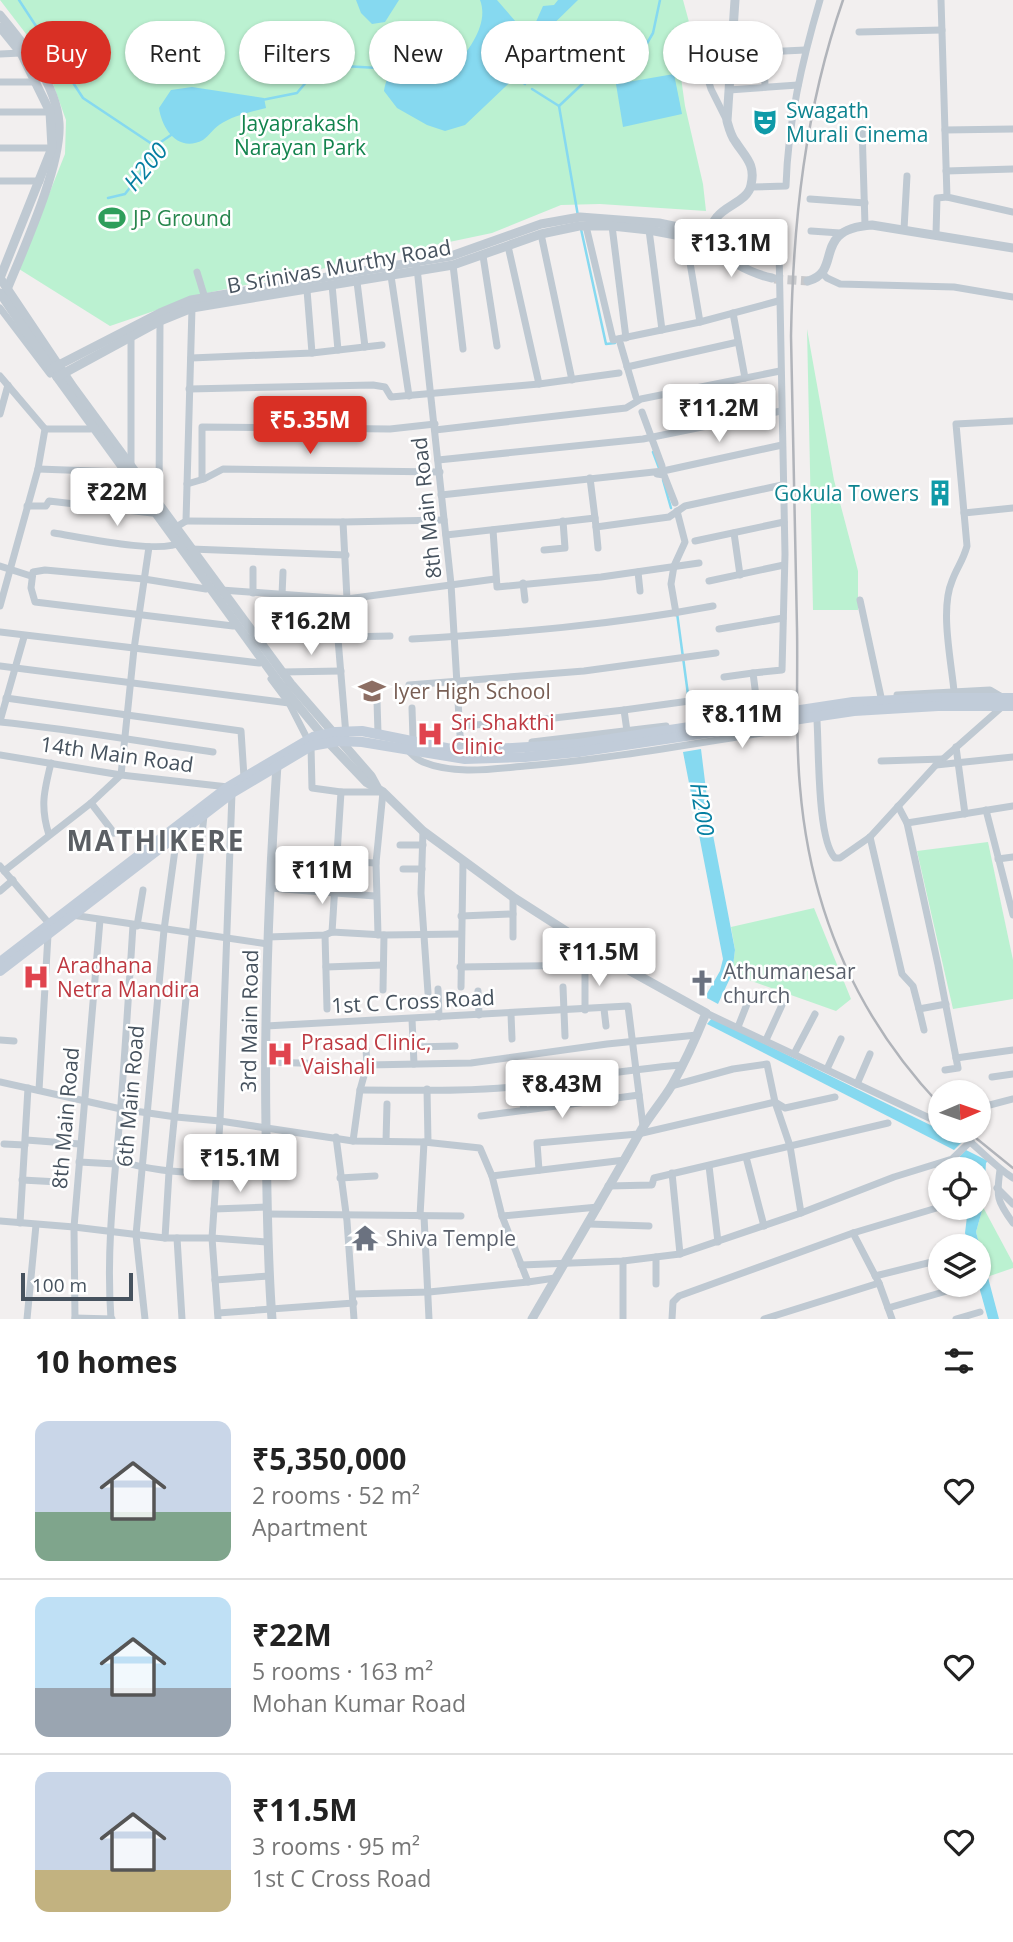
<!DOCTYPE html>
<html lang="en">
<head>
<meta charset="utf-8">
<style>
  :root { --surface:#fff; --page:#f2f2f2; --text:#222; --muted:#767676; --line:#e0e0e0; --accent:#d93025 }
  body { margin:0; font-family:"Open Sans",sans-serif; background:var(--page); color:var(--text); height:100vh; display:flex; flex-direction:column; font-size:26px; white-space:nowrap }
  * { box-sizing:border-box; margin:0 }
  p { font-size:23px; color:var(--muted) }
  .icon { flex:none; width:38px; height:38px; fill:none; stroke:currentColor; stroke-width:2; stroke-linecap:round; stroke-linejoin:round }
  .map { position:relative; height:1319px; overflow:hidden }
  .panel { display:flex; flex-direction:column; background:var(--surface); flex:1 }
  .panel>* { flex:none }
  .top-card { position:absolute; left:21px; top:21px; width:971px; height:63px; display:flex; gap:14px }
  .needle { width:46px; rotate:88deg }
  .buttons { position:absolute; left:928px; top:1080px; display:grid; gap:14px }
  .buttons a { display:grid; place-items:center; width:63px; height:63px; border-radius:50%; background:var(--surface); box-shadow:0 2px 5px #0004; font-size:35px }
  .scale { position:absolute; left:21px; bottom:18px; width:112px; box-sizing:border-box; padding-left:7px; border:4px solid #46525e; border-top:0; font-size:19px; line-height:24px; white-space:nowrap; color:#46525e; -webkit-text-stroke:5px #fff; paint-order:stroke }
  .price { position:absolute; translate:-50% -60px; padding:0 16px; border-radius:7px; background:#fff; color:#222; font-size:23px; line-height:46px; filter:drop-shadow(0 2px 4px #0008) }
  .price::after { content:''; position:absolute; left:50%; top:42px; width:21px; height:16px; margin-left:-10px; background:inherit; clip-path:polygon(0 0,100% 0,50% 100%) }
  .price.on { background:var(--accent); color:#fff }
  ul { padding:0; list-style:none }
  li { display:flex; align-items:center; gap:21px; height:175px; padding:0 35px }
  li+li { border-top:2px solid var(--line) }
  li span { display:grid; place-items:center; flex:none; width:196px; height:140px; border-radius:14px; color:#555 }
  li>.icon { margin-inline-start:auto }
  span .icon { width:84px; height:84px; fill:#fffc; stroke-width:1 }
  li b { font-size:30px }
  h2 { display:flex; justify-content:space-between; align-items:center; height:84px; padding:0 35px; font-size:30px }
  .pill { padding:0 24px; border-radius:32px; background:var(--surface); box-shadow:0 2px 5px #0004; font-size:24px; line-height:63px }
  .pill.on { background:var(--accent); color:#fff }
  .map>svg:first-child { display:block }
</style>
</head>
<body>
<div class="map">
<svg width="1013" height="1319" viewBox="0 0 1013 1319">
  <rect width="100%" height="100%" fill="#f2efef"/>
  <g fill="#bbf1d1">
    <path d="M0,0h683l6,22 -15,6 11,78 18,78 3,27 -106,-7 -39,1 -69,28 -285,60 -97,33 -91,-57 46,-115 1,-34 -23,-64z"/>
    <path d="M807,329l27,151 24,91v39h-45z"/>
    <path d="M988,842l25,118v39l-60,10 -36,-158z"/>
    <path d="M814,908l37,91 -15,12 -104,-37 3,-24 -4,-23z"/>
    <path d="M983,1207l30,56v5l-26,9 -11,-45z"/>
  </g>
  <g fill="#86d9f0">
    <path d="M356,0h43l-14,22 -13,2 -11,-11z"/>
    <path d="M480,0h17l19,22 8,5 11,-3 8,-18 11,-1 4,-5h20l-41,40 -10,26 -62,59 -20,6 -18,-6 -30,-17 -13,-17c4,-24 19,-37 44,-32 11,2 16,7 27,7 15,-17 34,-43 25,-66z"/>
    <path d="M674,74l8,40 -59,13 -7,-43z"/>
    <path d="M192,87l72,11 2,10c-15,4 -34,8 -47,17 -6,4 -10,11 -16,15 -25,13 -41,-11 -44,-32l12,-18z"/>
    <path d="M701,749l8,65 26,136 -3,24 -14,30 -13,-7 15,-26 3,-12 -40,-207z"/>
    <path d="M712,1018l251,123 -9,9 -247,-126z"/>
    <path d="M966,1150l22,11 -2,2 -3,44 -7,25 23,87h-11l-10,-36v-37h-9l-4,-13 3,-25h10v-39h-10l-3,-5 -14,1z"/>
  </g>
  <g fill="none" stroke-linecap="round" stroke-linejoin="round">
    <g stroke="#86d9f0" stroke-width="2.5">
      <path d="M19,0l64,98 72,48"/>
      <path d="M512,76l13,8"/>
      <path d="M532,89l27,17 19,110"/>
      <path d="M262,100l35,-7 16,-19 30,-8 35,2 11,9"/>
      <path d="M559,106l36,-34 37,-13 14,-14 7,-12 7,-33"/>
      <path d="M108,198l17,-4 14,-18 16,-30 19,-13"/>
      <path d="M581,229l25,115 9,-1"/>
      <path d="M653,452l6,16"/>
      <path d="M663,480l8,28"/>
      <path d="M677,613l15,111"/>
    </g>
    <path stroke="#c7c8cb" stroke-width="9" stroke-dasharray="9 4.5" stroke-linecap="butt" d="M774,279l34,2"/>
    <g stroke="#bfc9d2" stroke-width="7">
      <path d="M941,0l6,197 66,15"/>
      <path d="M693,31l18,58 16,32"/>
      <path d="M859,32l83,-2"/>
      <path d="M0,54l21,-1"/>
      <path d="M0,82h36"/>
      <path d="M765,87l-1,-35 41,-2"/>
      <path d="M729,90l69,-5"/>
      <path d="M0,112h50"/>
      <path d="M862,127l3,98"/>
      <path d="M945,130l68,-1"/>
      <path d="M0,148h52"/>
      <path d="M946,171l67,-2"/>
      <path d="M0,181h40"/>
      <path d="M751,187l35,-1c2,-64 16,-125 34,-186"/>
      <path d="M810,199l55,4"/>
      <path d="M586,226l27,114 87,-18 78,-21"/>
      <path d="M612,226l14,112"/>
      <path d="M904,229l3,-53"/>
      <path d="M649,230l13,100"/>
      <path d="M811,231l29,2"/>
      <path d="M541,234l31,146"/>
      <path d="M711,234l57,4 7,3 4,8 6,305 -3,116 -29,3 5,39"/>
      <path d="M936,234l1,-36 10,-1"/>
      <path d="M686,239l14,83"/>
      <path d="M508,246l31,138"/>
      <path d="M483,256l14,90"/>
      <path d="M453,265l10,84"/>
      <path d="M417,268l34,316 10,167 3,-1"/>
      <path d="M197,272l8,26"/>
      <path d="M822,273l5,5 13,6 114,3 59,10"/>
      <path d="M391,276l18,120"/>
      <path d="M357,282l8,65"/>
      <path d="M332,285l6,65"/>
      <path d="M307,290l5,63"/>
      <path d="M0,308l50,66"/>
      <path d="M733,313l12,65"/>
      <path d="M131,338v127"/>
      <path d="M619,339l17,58"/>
      <path d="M191,358l121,-5 70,-8"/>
      <path d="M627,367l111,-25"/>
      <path d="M0,376l45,53 -7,40 -38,137"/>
      <path d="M189,389l184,-4 12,2 6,10 148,-13 80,-11"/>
      <path d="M642,412l20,54"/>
      <path d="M0,414l8,-29"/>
      <path d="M45,429h45"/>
      <path d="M435,430l191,-22 15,-9 139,-28"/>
      <path d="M438,460l205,-21 138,-28"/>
      <path d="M38,469l84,3"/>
      <path d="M657,474l7,1 11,28"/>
      <path d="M590,478l5,40"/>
      <path d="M202,479v-52l188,2 45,-5"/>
      <path d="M187,484l17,-5 19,-10 217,3"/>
      <path d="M441,495l222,-24 119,-26"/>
      <path d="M159,502l1,-181"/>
      <path d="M27,506h19l3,-5 103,12"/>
      <path d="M964,513l49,-5"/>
      <path d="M186,521l157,1 101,-2"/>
      <path d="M343,522l4,77"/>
      <path d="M596,527l2,21"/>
      <path d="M173,529l13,-8 6,-213"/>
      <path d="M493,530l4,57 104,-10 98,-14"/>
      <path d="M54,533c26,4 107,22 128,9"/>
      <path d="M734,533l6,42"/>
      <path d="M446,535l149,-17 1,9 73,-10 16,-11 97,-21"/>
      <path d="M695,541l89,-19"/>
      <path d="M191,549l155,6"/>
      <path d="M544,550l21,-2 -2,-27"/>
      <path d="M0,566l31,10"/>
      <path d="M638,572l2,19"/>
      <path d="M709,581l75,-16"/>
      <path d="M523,583l2,17"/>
      <path d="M206,589l-62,-10 -99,-9 -12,2 -2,16 4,14 198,24"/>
      <path d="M221,590l126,9 148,-20"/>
      <path d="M253,593v-24"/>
      <path d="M282,595l1,-23"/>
      <path d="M860,600l21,97"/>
      <path d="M676,613l-5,-29 3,-18 11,-24 -8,-31"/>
      <path d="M719,629l64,-11"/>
      <path d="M0,632l259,31"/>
      <path d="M297,638l93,-2"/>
      <path d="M338,639l8,96"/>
      <path d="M412,639c101,-6 201,-14 301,-33"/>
      <path d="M0,666l289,37"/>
      <path d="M282,672l59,-1"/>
      <path d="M724,677l29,-4"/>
      <path d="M271,679l18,24 22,43 1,42 29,4"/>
      <path d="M409,685l175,-14 132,-18"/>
      <path d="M954,691c-3,-31 -14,-82 -2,-110 5,-14 11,-20 15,-35l-11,-122 57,-3"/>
      <path d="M897,695l93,-5 12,7"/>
      <path d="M6,698l235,33 3,46"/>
      <path d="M377,701l1,32"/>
      <path d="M412,708l1,31"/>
      <path d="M624,710l87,-12"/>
      <path d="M0,721l24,-84"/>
      <path d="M817,721c2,28 0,118 18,137h5l30,-21 65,-71 68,-60"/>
      <path d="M0,722c71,7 142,20 213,30"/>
      <path d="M460,726l59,-4 105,-12 3,21"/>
      <path d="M532,742l134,-16"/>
      <path d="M956,747l9,67"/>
      <path d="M407,749c5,6 9,10 16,13 32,13 69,7 102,4 86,-7 171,-23 256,-36"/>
      <path d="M0,755l121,20 107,12"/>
      <path d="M881,761l62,-2"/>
      <path d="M936,765l77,-8"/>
      <path d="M91,803l23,30"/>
      <path d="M898,806l9,17 31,142 20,103 -13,2"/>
      <path d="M986,810l27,105"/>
      <path d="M907,823l106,-17"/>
      <path d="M423,831l-2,62 7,100"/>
      <path d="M49,835c-9,-28 -5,-44 2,-72"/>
      <path d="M870,837l32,137 11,12 6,23 27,-5"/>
      <path d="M400,845h23"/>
      <path d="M271,858l105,5"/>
      <path d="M998,859l15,-2"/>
      <path d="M0,866l52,61"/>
      <path d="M403,869h19"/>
      <path d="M4,871l87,-68 30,-28 13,-126 15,-102"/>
      <path d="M270,888l105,8"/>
      <path d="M0,891l13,-11"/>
      <path d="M72,915l196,29"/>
      <path d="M461,916l52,-2"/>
      <path d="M137,926l6,-36"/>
      <path d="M332,932l9,-140h42l-7,71 2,72"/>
      <path d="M325,935l2,74"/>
      <path d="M268,937l57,-2 7,-3 52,3 77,-1"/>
      <path d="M513,937v-40"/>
      <path d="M585,965v45"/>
      <path d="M326,967l57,-2"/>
      <path d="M460,967l136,-2"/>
      <path d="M461,987l2,-125"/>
      <path d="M563,987l2,49"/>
      <path d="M438,989l1,28"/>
      <path d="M383,990l1,-55"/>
      <path d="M478,991l1,24"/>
      <path d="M604,1009l2,17"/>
      <path d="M919,1009l5,21"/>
      <path d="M706,1013l234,110"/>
      <path d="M511,1014l1,25"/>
      <path d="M412,1019l2,45"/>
      <path d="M266,1026l362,-20 15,120"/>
      <path d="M738,1027l11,-28"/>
      <path d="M0,1040l14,1"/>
      <path d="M766,1040l16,-35"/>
      <path d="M414,1047l41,-1"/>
      <path d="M794,1054l21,-40"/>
      <path d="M956,1058l57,-8"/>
      <path d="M265,1062l102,3 104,-2 136,-19 90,-9"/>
      <path d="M827,1069l14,-30"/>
      <path d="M992,1077l21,-3"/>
      <path d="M0,1082l121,27 55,8 44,4 133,20 71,1 56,6 12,28 10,40 26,66 27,-4"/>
      <path d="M857,1084l13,-30"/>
      <path d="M520,1086l4,24"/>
      <path d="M671,1086l62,-17 34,-5 8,38 15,44 11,67"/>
      <path d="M427,1089l1,53"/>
      <path d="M39,1090l9,-155"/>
      <path d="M360,1090c54,0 108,2 162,-4 53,-7 106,-17 160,-21"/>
      <path d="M986,1106l27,-7"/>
      <path d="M481,1116l158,-21"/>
      <path d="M955,1130c21,14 37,35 58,48"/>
      <path d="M336,1137l11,84 7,98"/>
      <path d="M26,1140l54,4"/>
      <path d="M353,1141l7,-51 7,-25 -1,-16"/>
      <path d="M386,1141l1,-37"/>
      <path d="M4,1144l21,1"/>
      <path d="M746,1157l18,69"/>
      <path d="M116,1160c34,11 65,12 99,14"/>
      <path d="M79,1162l37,2"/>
      <path d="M709,1166l9,76"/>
      <path d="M539,1170l-2,-27 101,-9 137,-32 10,6 50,-11"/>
      <path d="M1000,1170c-4,27 -3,31 13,53"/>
      <path d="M672,1173l8,81"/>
      <path d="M492,1176l133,-16"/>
      <path d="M340,1178l35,-2"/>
      <path d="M22,1180l37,2"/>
      <path d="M608,1186l44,-1 2,-7 234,-55"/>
      <path d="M997,1188l16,16"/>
      <path d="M214,1209l53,-2"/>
      <path d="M267,1214l194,2"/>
      <path d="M420,1216l4,-74"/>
      <path d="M424,1216l5,103"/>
      <path d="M502,1216l96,-9"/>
      <path d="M0,1221l74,6 91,11h47l54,4"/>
      <path d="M20,1223l8,-135"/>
      <path d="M589,1224l60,2"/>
      <path d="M853,1233l26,50 13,36"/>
      <path d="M165,1238l4,-66 35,-357"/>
      <path d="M177,1238l5,81"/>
      <path d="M656,1257v27"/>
      <path d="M623,1261v58"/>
      <path d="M521,1265l102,-4 57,-7 121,-41 93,-36 58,-18 19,-18"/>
      <path d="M875,1276l65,-16"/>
      <path d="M215,1280l54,-4"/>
      <path d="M354,1294l75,-2 99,-10"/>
      <path d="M888,1308l83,-24"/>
      <path d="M218,1313l136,-10"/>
      <path d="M75,1318l37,1"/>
      <path d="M27,1319l9,-94"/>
      <path d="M75,1319l-1,-92 26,-307"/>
      <path d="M111,1319c-5,-68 3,-135 9,-202 5,-64 9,-128 13,-192"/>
      <path d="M145,1319l-9,-84 28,-305 13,-95"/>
      <path d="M218,1319l-6,-81 8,-117 12,-328"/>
      <path d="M672,1319l1,-17 6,-6 174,-63 87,-26"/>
      <path d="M764,1319l115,-36"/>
      <path d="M956,1319l24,-7"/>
    </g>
    <g stroke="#bfc9d2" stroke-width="9">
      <path d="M735,0l-8,121c2,7 4,15 8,20 10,16 21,23 16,44 -3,16 -25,20 -34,32 -25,30 33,57 55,61"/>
      <path d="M0,15c24,29 56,68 59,108 3,42 -36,127 -53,169"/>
      <path d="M0,27l21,26 29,59 2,36 -52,130"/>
      <path d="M0,278l73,109 218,297 80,92 6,11"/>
      <path d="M808,281c36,-10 2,-52 64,-56l141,23"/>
      <path d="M0,293l57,84 220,303 51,62 38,40 17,10 40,39 90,66 103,66 90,50c-10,25 -21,49 -34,72 -10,17 -24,32 -33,49 -35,62 -71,123 -107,185"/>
      <path d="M51,369l109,-56 31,-13 260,-44 90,-32 39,-7 79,6 52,11"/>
      <path d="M57,377l103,-56 32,-13 261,-43 88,-31 38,-8h33l37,4 64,12"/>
      <path d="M272,1319c-5,-64 -5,-127 -6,-192 -2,-120 3,-241 11,-362"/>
    </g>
    <g stroke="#c1ccd9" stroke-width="10">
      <path d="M937,698h76"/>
      <path d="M938,706h75"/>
      <path d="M0,962l228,-175 85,-50 23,-5 26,-1 99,20 117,-7"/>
      <path d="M0,971l232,-178 79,-47 28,-5 23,1 103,17 60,-2 53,-5"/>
    </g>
    <g stroke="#b1b4ba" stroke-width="2.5">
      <path d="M843,0c-38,109 -50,222 -52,336 2,98 4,195 6,292 1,52 -2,106 3,159 10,122 55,228 140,318"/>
      <path d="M966,1130l47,38"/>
    </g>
    <g stroke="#c1ccd9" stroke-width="10">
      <path d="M578,744l275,-42 84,-4"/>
      <path d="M578,752l276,-41 84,-5"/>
    </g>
  </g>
  <defs>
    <g id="theatre-bare" transform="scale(2.1)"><path d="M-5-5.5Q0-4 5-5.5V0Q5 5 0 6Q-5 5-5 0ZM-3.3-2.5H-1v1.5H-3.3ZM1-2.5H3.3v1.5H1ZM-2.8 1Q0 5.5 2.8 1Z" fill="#0f9aa8" stroke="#fff" stroke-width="2.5" paint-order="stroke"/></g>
    <g id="stadium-bare" transform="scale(2.1)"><path d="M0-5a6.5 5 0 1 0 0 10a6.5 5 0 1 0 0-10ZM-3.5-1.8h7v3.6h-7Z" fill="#2e9e5b" stroke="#fff" stroke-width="2.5" paint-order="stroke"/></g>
    <g id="building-bare" transform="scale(2.1)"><path d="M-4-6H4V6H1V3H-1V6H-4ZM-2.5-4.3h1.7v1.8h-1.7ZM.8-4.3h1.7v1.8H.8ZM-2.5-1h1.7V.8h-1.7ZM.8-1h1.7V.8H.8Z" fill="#0f9aa8" stroke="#fff" stroke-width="2.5" paint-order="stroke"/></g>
    <g id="school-bare" transform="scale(2.1)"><path d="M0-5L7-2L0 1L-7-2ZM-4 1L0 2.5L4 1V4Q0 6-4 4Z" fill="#8d6e63" stroke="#fff" stroke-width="2.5" paint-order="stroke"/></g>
    <g id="hospital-bare" transform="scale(2.1)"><path d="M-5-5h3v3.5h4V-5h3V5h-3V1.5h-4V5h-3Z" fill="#e0444e" stroke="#fff" stroke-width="2.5" paint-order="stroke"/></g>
    <g id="church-bare" transform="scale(2.1)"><path d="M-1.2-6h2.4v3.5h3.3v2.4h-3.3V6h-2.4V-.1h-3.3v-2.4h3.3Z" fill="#6b7280" stroke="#fff" stroke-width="2.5" paint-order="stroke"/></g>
    <g id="temple-bare" transform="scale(2.1)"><path d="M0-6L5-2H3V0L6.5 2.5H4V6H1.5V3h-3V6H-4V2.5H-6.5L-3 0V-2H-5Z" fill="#6b7280" stroke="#fff" stroke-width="2.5" paint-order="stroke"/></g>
  </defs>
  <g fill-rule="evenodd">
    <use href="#theatre-bare" x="765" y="122"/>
    <use href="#stadium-bare" x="112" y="218"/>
    <use href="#building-bare" x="940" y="493"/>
    <use href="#school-bare" x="372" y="691"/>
    <use href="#hospital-bare" x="430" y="734"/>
    <use href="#hospital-bare" x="36" y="977"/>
    <use href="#church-bare" x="702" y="983"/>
    <use href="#hospital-bare" x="280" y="1054"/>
    <use href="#temple-bare" x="365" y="1238"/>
  </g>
  <g text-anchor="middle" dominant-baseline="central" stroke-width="5" stroke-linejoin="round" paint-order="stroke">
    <g font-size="21" fill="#0d838f" stroke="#fff" text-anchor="start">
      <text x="786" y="110">Swagath<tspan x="786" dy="24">Murali Cinema</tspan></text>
      <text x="919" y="493" text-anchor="end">Gokula Towers</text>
    </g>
    <g font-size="21" fill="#12834d" stroke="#fff">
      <text x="300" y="123">Jayaprakash<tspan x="300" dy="24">Narayan Park</tspan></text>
    </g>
    <g font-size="21" fill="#27864d" stroke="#fff" text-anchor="start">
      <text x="133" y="218">JP Ground</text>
    </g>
    <g font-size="21" fill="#46525e" stroke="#fff">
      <text transform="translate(339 266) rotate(-10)">B Srinivas Murthy Road</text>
      <text transform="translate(426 508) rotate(-96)">8th Main Road</text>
      <text transform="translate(117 754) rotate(8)">14th Main Road</text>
      <text transform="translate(413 1001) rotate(-3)">1st C Cross Road</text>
      <text transform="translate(249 1021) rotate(-89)">3rd Main Road</text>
      <text transform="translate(130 1096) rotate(-85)">6th Main Road</text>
      <text transform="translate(65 1118) rotate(-85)">8th Main Road</text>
    </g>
    <g font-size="21" fill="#785e54" stroke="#fff" text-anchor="start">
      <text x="393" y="691">Iyer High School</text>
    </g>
    <g font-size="21" fill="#be3a42" stroke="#fff" text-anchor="start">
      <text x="451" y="722">Sri Shakthi<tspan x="451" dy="24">Clinic</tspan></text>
      <text x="57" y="965">Aradhana<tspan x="57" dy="24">Netra Mandira</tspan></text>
      <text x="301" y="1042">Prasad Clinic,<tspan x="301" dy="24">Vaishali</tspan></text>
    </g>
    <g font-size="21" fill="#5b616d" stroke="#fff" text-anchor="start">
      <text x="723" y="971">Athumanesar<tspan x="723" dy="24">church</tspan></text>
      <text x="386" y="1238">Shiva Temple</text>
    </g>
    <g font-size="23" font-style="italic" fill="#067fa1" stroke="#fff">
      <text transform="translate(145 166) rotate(-51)">H200</text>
      <text transform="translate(703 809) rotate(81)">H200</text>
    </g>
    <g font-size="28" font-weight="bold" letter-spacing="2" fill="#5b5f64" stroke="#fff">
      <text x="156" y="840">MATHIKERE</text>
    </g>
  </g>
</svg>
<div class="buttons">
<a><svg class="needle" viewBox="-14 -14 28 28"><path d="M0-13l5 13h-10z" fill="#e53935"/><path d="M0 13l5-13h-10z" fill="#767676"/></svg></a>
<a><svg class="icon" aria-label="locate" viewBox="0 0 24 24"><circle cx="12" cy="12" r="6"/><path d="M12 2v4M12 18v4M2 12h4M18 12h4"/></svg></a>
<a><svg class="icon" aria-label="layers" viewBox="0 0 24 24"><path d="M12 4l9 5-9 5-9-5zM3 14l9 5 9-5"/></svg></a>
</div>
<div class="scale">100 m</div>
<b class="price" style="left:731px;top:279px">₹13.1M</b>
<b class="price" style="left:719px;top:444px">₹11.2M</b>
<b class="price on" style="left:310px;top:456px">₹5.35M</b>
<b class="price" style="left:117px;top:528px">₹22M</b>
<b class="price" style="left:311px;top:657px">₹16.2M</b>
<b class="price" style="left:742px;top:750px">₹8.11M</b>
<b class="price" style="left:322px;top:906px">₹11M</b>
<b class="price" style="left:599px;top:988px">₹11.5M</b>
<b class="price" style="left:562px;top:1120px">₹8.43M</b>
<b class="price" style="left:240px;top:1194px">₹15.1M</b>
<div class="top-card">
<a class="pill on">Buy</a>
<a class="pill">Rent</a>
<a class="pill">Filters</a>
<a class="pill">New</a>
<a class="pill">Apartment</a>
<a class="pill">House</a>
</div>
</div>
<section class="panel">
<h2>10 homes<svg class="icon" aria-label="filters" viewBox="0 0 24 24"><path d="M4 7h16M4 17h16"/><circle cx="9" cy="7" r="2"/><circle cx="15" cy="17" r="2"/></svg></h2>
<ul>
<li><span style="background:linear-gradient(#c9d6e8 65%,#7fa58c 0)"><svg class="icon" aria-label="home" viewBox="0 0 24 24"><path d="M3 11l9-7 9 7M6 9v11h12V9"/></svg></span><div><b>₹5,350,000</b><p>2 rooms · 52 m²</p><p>Apartment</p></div><svg class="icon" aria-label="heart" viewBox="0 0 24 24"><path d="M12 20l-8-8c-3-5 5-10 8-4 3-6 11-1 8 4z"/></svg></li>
<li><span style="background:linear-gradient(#bfe0f5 65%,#9aa5b1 0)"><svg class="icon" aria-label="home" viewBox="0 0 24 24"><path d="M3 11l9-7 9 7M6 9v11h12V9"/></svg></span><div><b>₹22M</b><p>5 rooms · 163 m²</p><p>Mohan Kumar Road</p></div><svg class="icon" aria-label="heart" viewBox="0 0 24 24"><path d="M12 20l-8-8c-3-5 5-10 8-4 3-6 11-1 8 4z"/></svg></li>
<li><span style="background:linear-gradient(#c9d6e8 70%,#c2b280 0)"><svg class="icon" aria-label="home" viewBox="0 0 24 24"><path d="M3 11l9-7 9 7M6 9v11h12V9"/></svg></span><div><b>₹11.5M</b><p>3 rooms · 95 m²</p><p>1st C Cross Road</p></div><svg class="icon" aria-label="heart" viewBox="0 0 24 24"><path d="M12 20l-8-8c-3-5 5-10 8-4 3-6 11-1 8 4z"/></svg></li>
</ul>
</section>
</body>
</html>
